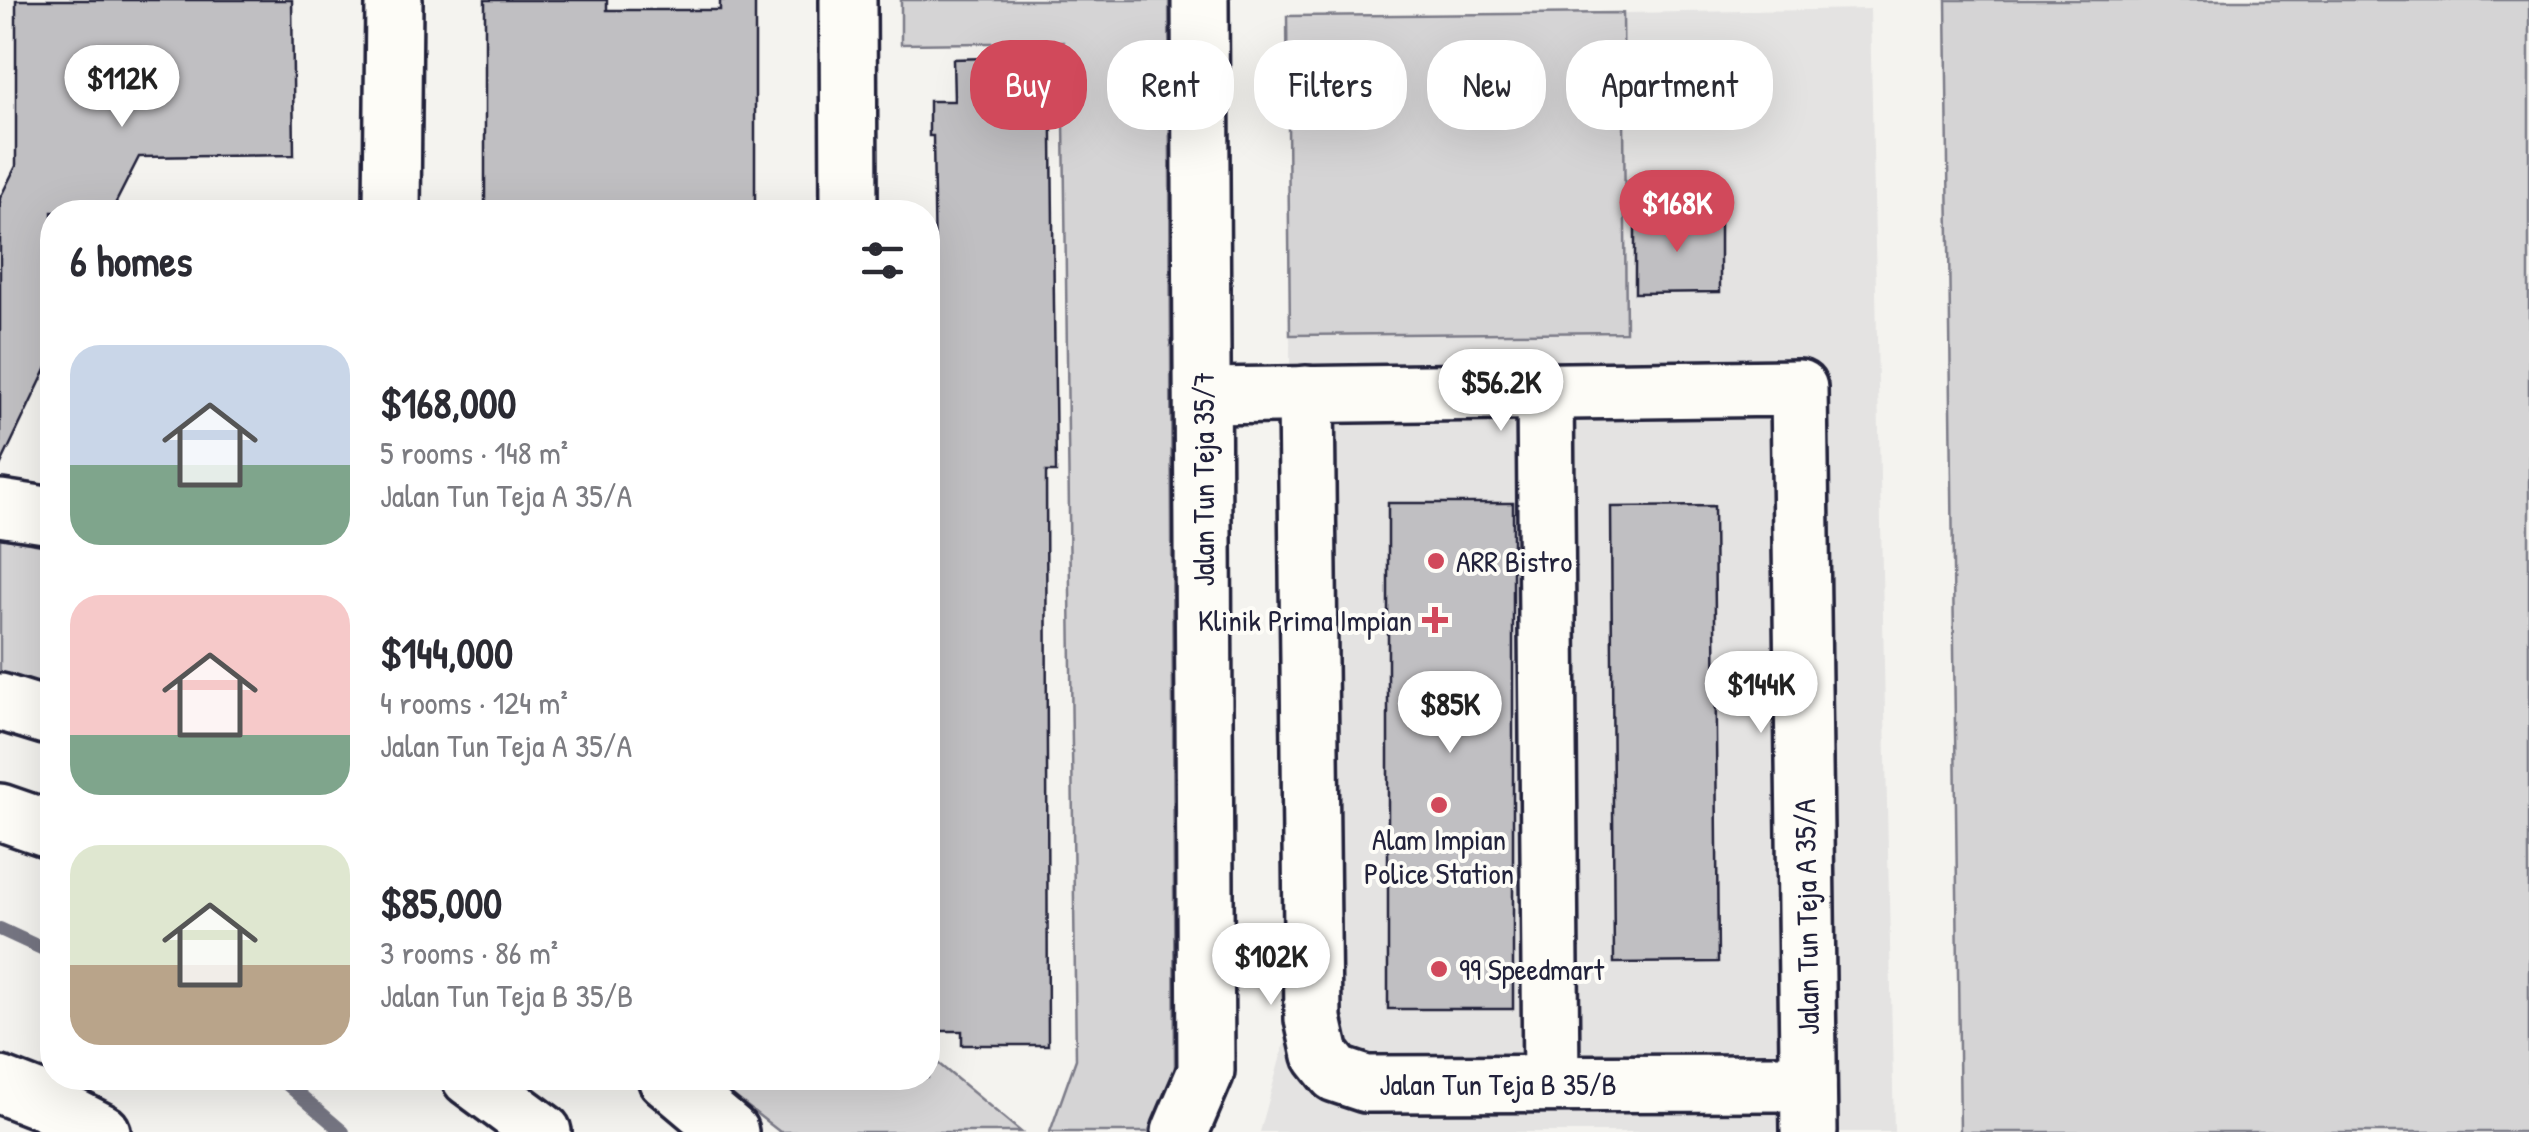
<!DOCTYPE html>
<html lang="en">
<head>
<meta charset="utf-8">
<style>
  :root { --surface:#fff; --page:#f2f2f3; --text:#2b2b33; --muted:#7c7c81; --accent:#d1495b }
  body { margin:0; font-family:"Patrick Hand",sans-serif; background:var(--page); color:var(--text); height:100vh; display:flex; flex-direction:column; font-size:38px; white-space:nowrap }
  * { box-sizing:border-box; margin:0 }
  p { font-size:32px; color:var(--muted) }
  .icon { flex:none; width:55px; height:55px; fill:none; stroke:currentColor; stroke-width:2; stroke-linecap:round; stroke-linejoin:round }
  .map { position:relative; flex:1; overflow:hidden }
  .details { position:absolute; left:40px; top:200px; width:900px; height:890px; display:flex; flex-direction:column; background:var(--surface); border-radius:40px; box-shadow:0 10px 40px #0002 }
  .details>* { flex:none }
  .guide { position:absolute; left:970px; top:40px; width:950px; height:90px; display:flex; gap:20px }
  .price { position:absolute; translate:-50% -85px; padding:0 22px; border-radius:35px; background:#fff; color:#222; font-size:32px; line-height:65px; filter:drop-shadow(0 2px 5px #0008) }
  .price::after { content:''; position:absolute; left:50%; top:60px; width:30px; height:22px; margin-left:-15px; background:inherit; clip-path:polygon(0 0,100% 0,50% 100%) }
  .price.active { background:var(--accent); color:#fff }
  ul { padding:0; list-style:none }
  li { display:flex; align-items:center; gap:30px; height:250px; padding:0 30px }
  li span { display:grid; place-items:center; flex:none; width:280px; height:200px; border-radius:30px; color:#555 }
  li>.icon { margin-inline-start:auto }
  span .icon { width:120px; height:120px; fill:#fffc; stroke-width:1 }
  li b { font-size:42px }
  h2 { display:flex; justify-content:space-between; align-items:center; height:120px; padding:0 30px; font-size:42px }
  .pill { padding:0 35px; border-radius:40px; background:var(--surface); box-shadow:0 10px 40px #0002; font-size:35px; line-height:90px }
  .pill.active { background:var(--accent); color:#fff }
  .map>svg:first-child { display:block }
</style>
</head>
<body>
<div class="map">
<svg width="2529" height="1132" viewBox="0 0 2529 1132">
  <rect width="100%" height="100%" fill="#f4f3ef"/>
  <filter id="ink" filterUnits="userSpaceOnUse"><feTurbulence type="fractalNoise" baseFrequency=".01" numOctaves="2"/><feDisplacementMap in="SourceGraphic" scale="20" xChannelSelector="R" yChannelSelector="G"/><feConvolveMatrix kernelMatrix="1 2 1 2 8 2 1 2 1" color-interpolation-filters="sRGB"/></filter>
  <g filter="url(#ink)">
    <path fill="#e4e3e2" d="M1870,9l24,1123h-634l31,-113 -1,-684 335,-3 -2,-319z"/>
    <g fill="#d5d4d5" stroke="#7c7b88" stroke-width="2.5">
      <path d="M901,0h268l6,1077 -27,55h-98l26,-73 -13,-1017 -162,2z"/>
      <path d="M1946,0h583v1132h-569z"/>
      <path d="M1623,13l3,319 -336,3 -3,-319z"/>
      <path d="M0,538l52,9v150l-52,-16z"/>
      <path d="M928,1055l93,77h-241l-69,-54h217z"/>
    </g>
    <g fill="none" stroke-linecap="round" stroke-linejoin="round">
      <g stroke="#757582" stroke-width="14">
        <path d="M0,929l52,24"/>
        <path d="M280,1078l63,54"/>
      </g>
    </g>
    <g fill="#c0bfc2" stroke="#22223b" stroke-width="2.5">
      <path d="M16,0h276l2,155 -155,2 -28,55h-59v145l-52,109v-268l16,-32z"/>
      <path d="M485,0h122v10h113v-10h35v212h-270z"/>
      <path d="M1051,56l5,416h-10l2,573h-86v-14h-33l-1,-595h8v-104l-3,-196h-4v-35h25l-1,-42z"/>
      <path d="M1635,217h85v75l-85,1z"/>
      <rect x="1388" y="503" width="125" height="506"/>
      <path d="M1714,506l4,456 -104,1 -3,-456z"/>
    </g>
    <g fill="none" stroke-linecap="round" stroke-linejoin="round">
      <g stroke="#22223b" stroke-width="62">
        <g id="minor">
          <path d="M848,0l1,212"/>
          <path d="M392,212l2,-212"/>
          <path d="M1545,391l6,692"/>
          <path d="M1306,394l7,625 8,36 15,19 30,10 442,-1"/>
          <path d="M1203,396l596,-8 10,744"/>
          <path d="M0,508l52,8"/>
          <path d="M0,1085l44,17 58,30"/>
          <path d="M1180,1132l26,-61 -6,-1071"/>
        </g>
      </g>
      <g stroke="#22223b" stroke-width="62">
        <g id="major">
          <path d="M0,702l52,16"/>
          <path d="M0,812l52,18"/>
          <path d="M470,1078l73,54"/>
          <path d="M666,1078l64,54"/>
        </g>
      </g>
      <use href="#minor" stroke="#fdfcf7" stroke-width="55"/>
      <use href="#major" stroke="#fdfcf7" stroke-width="55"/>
    </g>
  </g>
  <g fill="#d1495b" stroke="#fdfcf7" stroke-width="4">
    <circle cx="1436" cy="561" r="10"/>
    <path d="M1430 605h10v10h10v10h-10v10h-10v-10h-10v-10h10z"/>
    <circle cx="1439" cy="805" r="10"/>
    <circle cx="1439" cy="969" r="10"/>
  </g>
  <g text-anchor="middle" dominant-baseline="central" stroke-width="8" stroke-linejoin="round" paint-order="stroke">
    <g font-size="30" fill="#22223b" stroke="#fdfcf7">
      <text transform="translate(1203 479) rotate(-90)">Jalan Tun Teja 35/7</text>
      <text transform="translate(1806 917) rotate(-91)">Jalan Tun Teja A 35/A</text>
      <text x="1498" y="1084">Jalan Tun Teja B 35/B</text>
    </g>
    <g font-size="30" fill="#22223b" stroke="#fdfcf7" text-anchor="start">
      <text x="1456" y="561">ARR Bistro</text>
      <text x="1412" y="620" text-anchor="end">Klinik Prima Impian</text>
      <text x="1439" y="839" text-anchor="middle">Alam Impian<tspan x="1439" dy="34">Police Station</tspan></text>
      <text x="1459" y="969">99 Speedmart</text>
    </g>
  </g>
</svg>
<b class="price" style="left:122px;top:130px">$112K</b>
<b class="price active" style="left:1677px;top:255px">$168K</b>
<b class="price" style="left:1501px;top:434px">$56.2K</b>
<b class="price" style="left:1761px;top:736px">$144K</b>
<b class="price" style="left:1450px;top:756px">$85K</b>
<b class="price" style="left:1271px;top:1008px">$102K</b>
<div class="guide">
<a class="pill active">Buy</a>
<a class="pill">Rent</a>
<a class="pill">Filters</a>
<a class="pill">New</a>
<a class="pill">Apartment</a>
</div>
<section class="details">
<h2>6 homes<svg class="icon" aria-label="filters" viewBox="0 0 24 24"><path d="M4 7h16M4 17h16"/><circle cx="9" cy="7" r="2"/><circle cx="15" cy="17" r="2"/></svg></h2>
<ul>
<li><span style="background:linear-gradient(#c9d6e8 60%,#7fa58c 0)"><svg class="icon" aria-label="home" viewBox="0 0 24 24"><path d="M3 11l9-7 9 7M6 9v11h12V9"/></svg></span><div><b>$168,000</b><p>5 rooms · 148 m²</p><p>Jalan Tun Teja A 35/A</p></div></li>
<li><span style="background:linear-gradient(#f6c9c9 70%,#7fa58c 0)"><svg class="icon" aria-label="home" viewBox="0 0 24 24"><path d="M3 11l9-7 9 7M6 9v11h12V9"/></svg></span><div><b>$144,000</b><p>4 rooms · 124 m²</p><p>Jalan Tun Teja A 35/A</p></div></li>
<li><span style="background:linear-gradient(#dfe7d0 60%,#b9a48a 0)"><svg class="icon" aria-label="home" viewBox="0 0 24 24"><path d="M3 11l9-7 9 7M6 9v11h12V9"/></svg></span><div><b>$85,000</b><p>3 rooms · 86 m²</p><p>Jalan Tun Teja B 35/B</p></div></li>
</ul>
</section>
</div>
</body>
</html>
